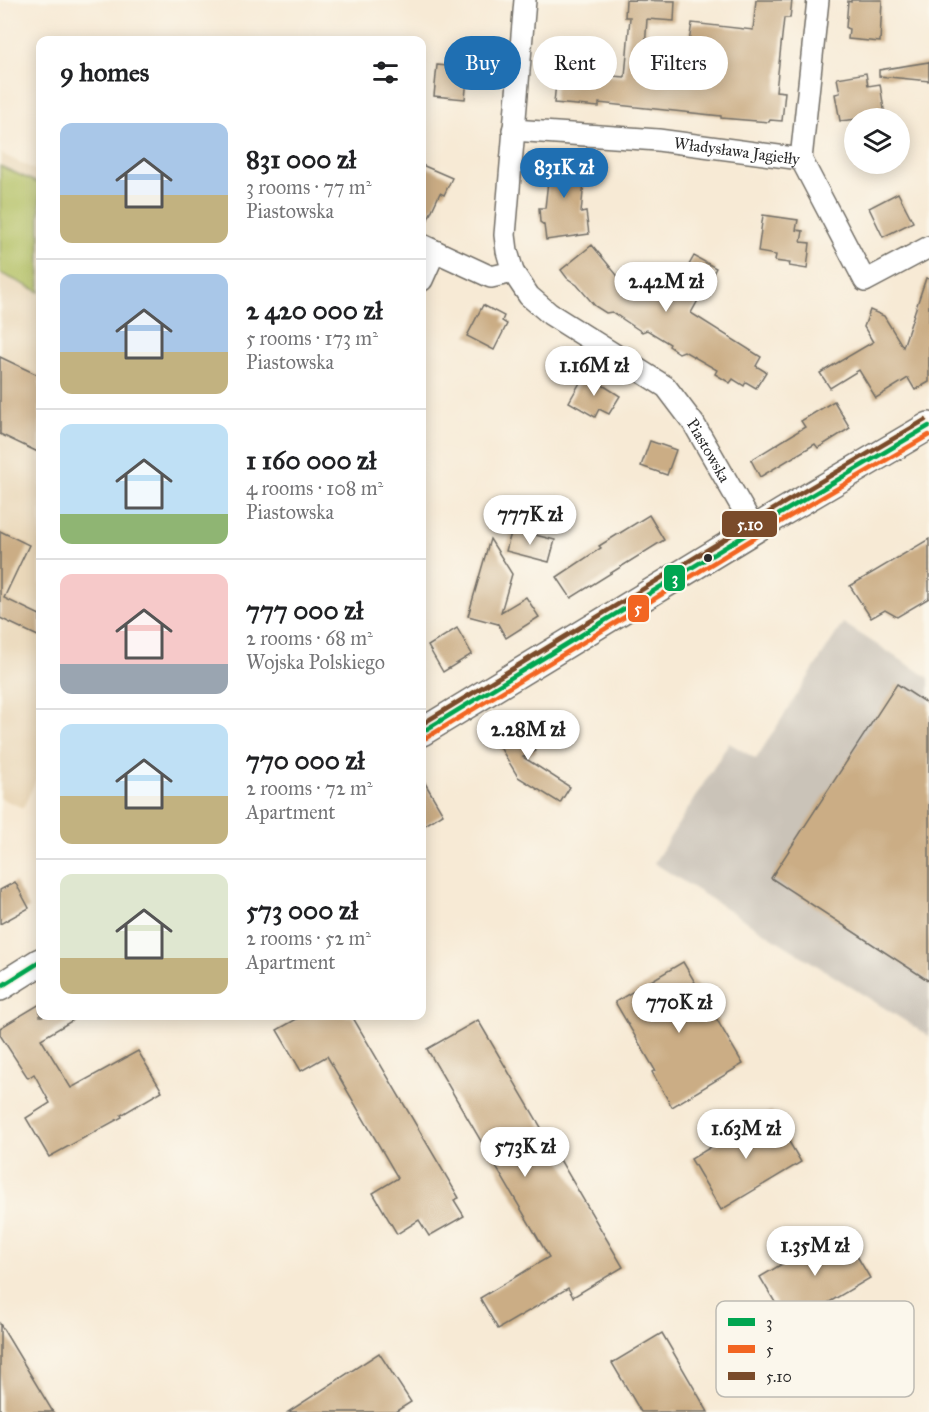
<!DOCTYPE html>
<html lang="en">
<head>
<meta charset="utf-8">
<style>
  :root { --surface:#fff; --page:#f2f2f2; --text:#202124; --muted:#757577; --line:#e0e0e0; --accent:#1f6fb2 }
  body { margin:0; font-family:"IM FELL Great Primer",serif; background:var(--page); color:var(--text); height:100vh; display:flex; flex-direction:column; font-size:22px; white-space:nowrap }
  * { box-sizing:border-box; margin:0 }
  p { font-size:20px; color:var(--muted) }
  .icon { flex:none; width:33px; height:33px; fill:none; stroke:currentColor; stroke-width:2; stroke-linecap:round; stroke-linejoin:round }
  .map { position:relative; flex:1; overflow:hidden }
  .sheet { position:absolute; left:36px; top:36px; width:390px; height:984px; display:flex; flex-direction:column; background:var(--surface); border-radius:12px; box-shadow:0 3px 15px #0003 }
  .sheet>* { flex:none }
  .top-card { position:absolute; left:444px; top:36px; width:394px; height:54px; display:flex; gap:12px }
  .controls { position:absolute; left:844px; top:108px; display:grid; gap:12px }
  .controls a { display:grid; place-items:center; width:66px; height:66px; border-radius:50%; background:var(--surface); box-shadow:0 3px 15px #0003; font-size:30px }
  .price { position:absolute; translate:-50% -51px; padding:0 14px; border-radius:21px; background:#fff; color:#222; font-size:20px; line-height:39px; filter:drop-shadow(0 2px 3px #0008) }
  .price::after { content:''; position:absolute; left:50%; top:36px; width:18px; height:14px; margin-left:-9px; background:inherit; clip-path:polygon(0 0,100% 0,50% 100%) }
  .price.active { background:var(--accent); color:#fff }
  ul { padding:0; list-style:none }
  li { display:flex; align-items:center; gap:18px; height:150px; padding:0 24px }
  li+li { border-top:2px solid var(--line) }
  li span { display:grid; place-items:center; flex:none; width:168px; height:120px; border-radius:12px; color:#555 }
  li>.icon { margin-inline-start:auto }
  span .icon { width:72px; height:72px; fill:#fffc; stroke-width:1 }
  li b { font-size:26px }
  h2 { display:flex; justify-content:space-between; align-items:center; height:72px; padding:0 24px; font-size:26px }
  .pill { padding:0 21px; border-radius:27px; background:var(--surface); box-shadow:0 3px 15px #0003; font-size:21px; line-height:54px }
  .pill.active { background:var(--accent); color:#fff }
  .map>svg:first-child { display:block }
</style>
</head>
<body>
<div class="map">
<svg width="929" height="1412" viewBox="0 0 929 1412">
  <rect width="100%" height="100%" fill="#fbf7ec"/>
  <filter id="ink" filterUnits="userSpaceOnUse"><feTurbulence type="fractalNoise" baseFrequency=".0167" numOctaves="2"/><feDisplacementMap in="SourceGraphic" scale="12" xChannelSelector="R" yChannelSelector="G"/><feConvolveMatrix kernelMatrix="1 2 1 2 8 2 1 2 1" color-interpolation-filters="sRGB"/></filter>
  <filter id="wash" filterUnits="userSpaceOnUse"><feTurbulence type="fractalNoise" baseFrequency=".008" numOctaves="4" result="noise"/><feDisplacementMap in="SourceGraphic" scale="24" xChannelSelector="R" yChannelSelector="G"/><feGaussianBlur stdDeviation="1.35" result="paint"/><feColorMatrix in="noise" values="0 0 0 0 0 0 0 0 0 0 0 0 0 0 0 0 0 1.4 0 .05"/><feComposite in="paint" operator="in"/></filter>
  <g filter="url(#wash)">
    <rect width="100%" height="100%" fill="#f7ead5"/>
    <path fill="#ead8ba" d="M0,153l40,19v599l-17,37 -23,-10z"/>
    <path fill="#cac3b8" d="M843,623l86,55v358l-275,-173 75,-120 27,16z"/>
    <path fill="#b2c063" stroke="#6e7647" stroke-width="1.5" d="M0,166l40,18v108l-40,-19z"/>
    <g id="blocks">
      <g fill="#cbad85">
        <path d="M626,0l49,1 -1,20 -27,-2 -4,59 53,4 4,-39 -11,-1 3,-19 61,7 3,-30h36l-2,18h-6l-8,73 9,1 -3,29 -12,-1 -1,2 -48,-4v-2l-122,-13v4l-45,-4 3,-31 68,5 5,-60h-5z"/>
        <path d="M851,0h31l-2,42 -32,-3 1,-10 -3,-1 2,-27 3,1z"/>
        <path d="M929,62v19l-50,-5v-6z"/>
        <path d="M437,65l31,3 -3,31 -31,-3z"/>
        <path d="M866,73l2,13 12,-2 5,32 -45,5 -5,-27 5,-1 -3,-15z"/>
        <path d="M546,156l40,4 -5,53 5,-1 3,22 -43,6 -2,-15 -4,-3 -1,-14h6l4,-36 -4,-3z"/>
        <path d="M422,165l30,13 -8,17 -4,-2 -18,39z"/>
        <path d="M898,193l15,29 -30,15 -14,-29z"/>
        <path d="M763,215l35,5 -2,10 7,1 -2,11 9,1 -3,26 -18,-3 1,-3 -15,-2 1,-6 -18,-3z"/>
        <path d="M592,245l29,35 5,-10 45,27 23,-41 22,12 -25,45 70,44 -5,9 10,6 -10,16 -10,-6 -2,4 -11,-7 -3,4 -15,-9 2,-4 -33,-19 -5,2 -10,-7 1,-2 -23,-14 -5,2 -30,-20 -6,1 -11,-7 -18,-21 -10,-7 -6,-8z"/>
        <path d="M926,278l3,1v103l-14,8 -7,-12 -32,20 -17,-28 -29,18 -10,-15 53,-31 -9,-15 6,-17 14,6 19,31z"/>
        <path d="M483,305l21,11 -2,5 5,3 -13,26 -27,-14z"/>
        <path d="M0,357l40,19v77l-40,-19z"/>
        <path d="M585,374l35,22 -11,18 -10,-5 -4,8 -26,-15z"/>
        <path d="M834,401l16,27 -32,20 -3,-4 -55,33 -9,-17 54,-33 -4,-6z"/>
        <path d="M650,441l26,9 -9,25 -26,-9z"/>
        <path d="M649,515l15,25 -93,58 -14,-21 44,-29 -2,-2z"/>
        <path d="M512,529l43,11 -6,22 -43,-11z"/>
        <path d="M0,531l29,14 -25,53 36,17v22l-40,-19z"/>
        <path d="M490,539l22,35 -11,38 25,-15 13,20 -33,21 -8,-14 -30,-8z"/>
        <path d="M929,539v59l-32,19 -12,-7 -14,8 -21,-32z"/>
        <path d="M457,628l15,26 -29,18 -15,-26z"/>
        <path d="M897,684l32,21v276l-158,-103z"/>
        <path d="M520,719l16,32 -13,6 47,30 -10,16 -42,-26 -26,-43z"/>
        <path d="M422,778l21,36 -21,13z"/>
        <path d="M15,882l14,26 -29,16v-34z"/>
        <path d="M683,962l60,102 -71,43 -20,-35 3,-2 -40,-68z"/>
        <path d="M40,1004v12h40l-39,23 30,49 67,-37 24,40 -41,24 1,2 -73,40 -23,-39 24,-15 -16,-29 -6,4 -28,-43v-7z"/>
        <path d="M302,1016h50l107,182 -5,2 10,16 -35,20 -10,-16 -22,14 -24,-41 25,-15 -71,-122 -26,15 -24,-41z"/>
        <path d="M478,1020l145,247 -50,30 -5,-9 -70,41 -18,-31 69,-41 -122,-208z"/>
        <path d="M771,1111l30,51 -80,48 -30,-51z"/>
        <path d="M841,1229l29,49 -81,48 -29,-49z"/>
        <path d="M0,1324l53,88h-53z"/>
        <path d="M662,1333l46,79h-67l-29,-49z"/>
        <path d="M379,1353l32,49 -16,10h-107z"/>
      </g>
    </g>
  </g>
  <g filter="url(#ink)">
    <use href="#blocks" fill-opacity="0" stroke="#726e66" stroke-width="1.5"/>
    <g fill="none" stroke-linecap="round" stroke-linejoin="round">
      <g stroke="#726e66" stroke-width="24">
        <g id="minor">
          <path id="s1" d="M525,0l-20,235 2,16 6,21 16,24 21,18 116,73 28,37 61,106"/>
          <path id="s2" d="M513,130l145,10 143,19"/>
          <path d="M801,159l64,122 64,-34"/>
          <path d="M801,159l17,-159"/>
          <path d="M422,245l69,32 22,-5"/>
          <path d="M422,280l13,-29"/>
        </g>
      </g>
      <g stroke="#726e66" stroke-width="30">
        <g id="major">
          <path d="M422,732l361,-220 146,-86"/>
          <path d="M0,987l40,-25"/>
        </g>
      </g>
      <use href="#minor" stroke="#fff" stroke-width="21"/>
      <use href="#major" stroke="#fff" stroke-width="27"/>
      <g stroke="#fbf7ec" stroke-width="9">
        <g id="bus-1">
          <path d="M422,732l361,-220 146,-86"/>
          <path d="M0,987l40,-25"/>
        </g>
      </g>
      <g stroke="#fbf7ec" stroke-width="9">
        <path id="bus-2" d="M426,738l361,-220 142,-83"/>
      </g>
      <g stroke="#fbf7ec" stroke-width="9">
        <path id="bus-3" d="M422,724l357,-218 146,-86"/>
      </g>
      <use href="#bus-1" stroke="#00a651" stroke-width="4.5"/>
      <use href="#bus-2" stroke="#f26522" stroke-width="4.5"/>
      <use href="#bus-3" stroke="#7a4b2a" stroke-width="4.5"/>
    </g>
  </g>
  <circle fill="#2b2b2b" stroke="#fbf7ec" stroke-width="2" cx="708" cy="558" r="5"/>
  <g text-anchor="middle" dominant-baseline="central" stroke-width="6" stroke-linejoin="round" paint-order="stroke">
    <g font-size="16" fill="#2b2b2b" stroke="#fbf7ec">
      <text stroke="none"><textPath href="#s2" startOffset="225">Władysława Jagiełły</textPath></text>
      <text stroke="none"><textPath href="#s1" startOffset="544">Piastowska</textPath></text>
    </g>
  </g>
  <rect x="716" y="1301" width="198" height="96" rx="9" fill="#fbf7ec" stroke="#bdbab2" stroke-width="1.5"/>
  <rect x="728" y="1318" width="27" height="8" fill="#00a651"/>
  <rect x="728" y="1345" width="27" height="8" fill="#f26522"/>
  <rect x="728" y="1372" width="27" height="8" fill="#7a4b2a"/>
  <g font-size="16" fill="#2b2b2b">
    <text x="766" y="1328">3</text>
    <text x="766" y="1355">5</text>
    <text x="766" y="1382">5.10</text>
  </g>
  <g stroke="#fbf7ec" stroke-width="2">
    <rect x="721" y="510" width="57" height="28" rx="6" fill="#7a4b2a"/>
    <rect x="663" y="564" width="23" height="28" rx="6" fill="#00a651"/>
    <rect x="627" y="594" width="23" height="29" rx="6" fill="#f26522"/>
  </g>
  <g font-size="16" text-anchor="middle" font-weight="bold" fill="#fff">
    <text x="750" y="530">5.10</text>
    <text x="675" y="584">3</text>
    <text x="638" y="614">5</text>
  </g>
</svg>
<div class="controls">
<a><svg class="icon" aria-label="layers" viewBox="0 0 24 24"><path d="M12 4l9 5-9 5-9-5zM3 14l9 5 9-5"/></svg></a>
</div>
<b class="price active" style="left:564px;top:199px">831K zł</b>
<b class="price" style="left:666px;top:313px">2.42M zł</b>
<b class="price" style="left:594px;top:397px">1.16M zł</b>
<b class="price" style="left:530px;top:546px">777K zł</b>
<b class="price" style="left:528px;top:761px">2.28M zł</b>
<b class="price" style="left:679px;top:1034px">770K zł</b>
<b class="price" style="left:746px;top:1160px">1.63M zł</b>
<b class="price" style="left:525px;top:1178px">573K zł</b>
<b class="price" style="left:815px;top:1277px">1.35M zł</b>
<div class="top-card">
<a class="pill active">Buy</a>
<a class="pill">Rent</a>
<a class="pill">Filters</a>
</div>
<section class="sheet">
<h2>9 homes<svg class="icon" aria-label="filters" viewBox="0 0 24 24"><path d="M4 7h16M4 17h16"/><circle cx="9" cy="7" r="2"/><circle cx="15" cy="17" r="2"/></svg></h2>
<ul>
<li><span style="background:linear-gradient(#a9c7e8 60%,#c2b280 0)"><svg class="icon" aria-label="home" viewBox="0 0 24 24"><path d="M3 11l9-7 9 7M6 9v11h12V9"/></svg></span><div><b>831 000 zł</b><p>3 rooms · 77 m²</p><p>Piastowska</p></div></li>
<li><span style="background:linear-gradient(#a9c7e8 65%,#c2b280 0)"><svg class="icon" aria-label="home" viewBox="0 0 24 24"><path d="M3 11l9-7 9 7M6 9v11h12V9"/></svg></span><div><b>2 420 000 zł</b><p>5 rooms · 173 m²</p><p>Piastowska</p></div></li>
<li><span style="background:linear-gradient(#bfe0f5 75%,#8fb573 0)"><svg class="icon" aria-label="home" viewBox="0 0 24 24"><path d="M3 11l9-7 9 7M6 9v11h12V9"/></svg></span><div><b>1 160 000 zł</b><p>4 rooms · 108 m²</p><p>Piastowska</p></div></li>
<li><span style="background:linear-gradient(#f6c9c9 75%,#9aa5b1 0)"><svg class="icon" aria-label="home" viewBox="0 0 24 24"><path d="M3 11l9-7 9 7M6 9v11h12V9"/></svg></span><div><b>777 000 zł</b><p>2 rooms · 68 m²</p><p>Wojska Polskiego</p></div></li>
<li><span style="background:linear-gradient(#bfe0f5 60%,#c2b280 0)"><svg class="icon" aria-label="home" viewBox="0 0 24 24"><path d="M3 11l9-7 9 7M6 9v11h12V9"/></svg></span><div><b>770 000 zł</b><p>2 rooms · 72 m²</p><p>Apartment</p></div></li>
<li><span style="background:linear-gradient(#dfe7d0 70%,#c2b280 0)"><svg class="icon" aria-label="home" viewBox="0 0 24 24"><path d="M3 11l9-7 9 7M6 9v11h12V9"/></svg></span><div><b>573 000 zł</b><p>2 rooms · 52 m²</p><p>Apartment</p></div></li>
</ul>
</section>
</div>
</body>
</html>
